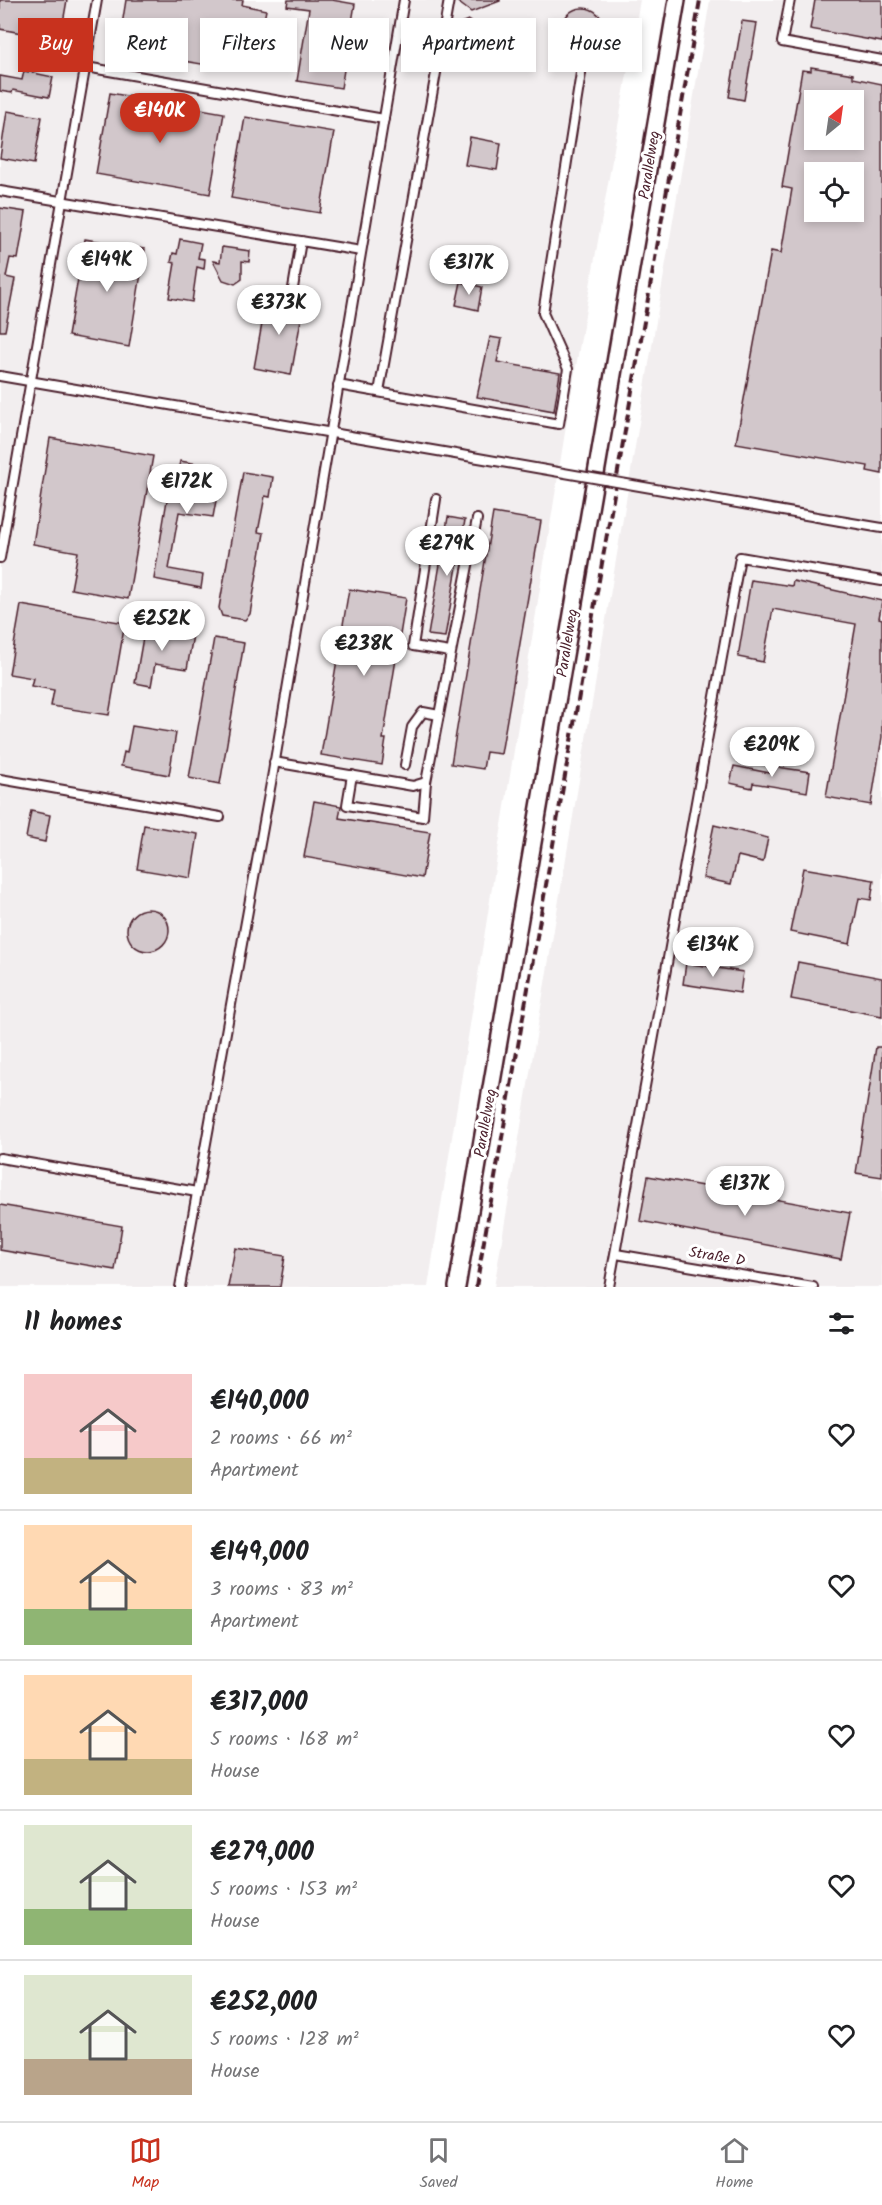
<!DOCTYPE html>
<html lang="en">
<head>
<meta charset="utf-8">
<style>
  :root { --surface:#fff; --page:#f6f6f6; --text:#202124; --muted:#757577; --line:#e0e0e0; --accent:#c8321e }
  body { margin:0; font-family:Kalam,sans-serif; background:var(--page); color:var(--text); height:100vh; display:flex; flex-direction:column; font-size:22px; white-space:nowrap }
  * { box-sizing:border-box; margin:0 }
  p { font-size:20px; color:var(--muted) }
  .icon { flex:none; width:33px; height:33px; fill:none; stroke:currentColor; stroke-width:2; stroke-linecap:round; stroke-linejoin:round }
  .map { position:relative; height:1287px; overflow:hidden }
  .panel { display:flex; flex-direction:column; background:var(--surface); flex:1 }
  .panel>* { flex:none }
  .hud { position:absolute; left:18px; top:18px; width:846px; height:54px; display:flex; gap:12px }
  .needle { width:39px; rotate:29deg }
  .tools { position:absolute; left:804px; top:90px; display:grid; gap:12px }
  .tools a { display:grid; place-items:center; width:60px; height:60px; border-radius:0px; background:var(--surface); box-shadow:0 3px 9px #0003; font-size:30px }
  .price { position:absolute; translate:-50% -51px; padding:0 14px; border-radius:21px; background:#fff; color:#222; font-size:20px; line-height:39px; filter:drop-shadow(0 2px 3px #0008) }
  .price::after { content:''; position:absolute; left:50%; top:36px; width:18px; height:14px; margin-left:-9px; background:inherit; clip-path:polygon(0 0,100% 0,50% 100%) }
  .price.on { background:var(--accent); color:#fff }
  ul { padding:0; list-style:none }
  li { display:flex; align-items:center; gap:18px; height:150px; padding:0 24px }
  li+li { border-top:2px solid var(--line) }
  li span { display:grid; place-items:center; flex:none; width:168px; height:120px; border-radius:0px; color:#555 }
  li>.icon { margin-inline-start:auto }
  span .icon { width:72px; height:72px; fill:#fffc; stroke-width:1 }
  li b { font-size:26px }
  h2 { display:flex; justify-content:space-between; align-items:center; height:72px; padding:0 24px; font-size:26px }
  .tag { padding:0 21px; border-radius:0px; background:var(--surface); box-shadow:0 3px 9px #0003; font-size:21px; line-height:54px }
  .tag.on { background:var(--accent); color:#fff }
  .menu { display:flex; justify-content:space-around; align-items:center; height:84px; border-top:2px solid var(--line); background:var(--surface); font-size:16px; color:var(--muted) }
  .menu a { display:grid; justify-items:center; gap:3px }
  .menu .on { color:var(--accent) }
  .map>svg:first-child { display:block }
</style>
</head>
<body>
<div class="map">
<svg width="882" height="1287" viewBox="0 0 882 1287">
  <rect width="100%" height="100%" fill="#fff"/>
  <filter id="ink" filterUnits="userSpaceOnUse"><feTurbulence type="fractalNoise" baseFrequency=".0167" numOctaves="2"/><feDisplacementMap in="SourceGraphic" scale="12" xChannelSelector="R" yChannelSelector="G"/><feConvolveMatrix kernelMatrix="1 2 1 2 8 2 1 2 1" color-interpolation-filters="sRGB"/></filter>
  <g filter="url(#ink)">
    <g fill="#f2eeef" fill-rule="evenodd">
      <path d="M0,0h640l-70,401 -142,886h-428z"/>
      <path d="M710,0h172v1287h-388zM814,100h40v40h-40zM814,172h40v40h-40z"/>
    </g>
    <g fill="#d2c7cb" stroke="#4a1f2b" stroke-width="1.5" fill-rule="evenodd">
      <path d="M0,0h67l-7,40 -60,-11z"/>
      <path d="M126,0h117l-1,5 24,5 -12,60 -22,-4 -1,3 -113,-19z"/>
      <path d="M288,0h44l23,4 -14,84 -44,-7 12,-72 -22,-3z"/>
      <path d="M455,0h45v1l-29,11z"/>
      <path d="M815,0h67v42l-72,-13z"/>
      <circle cx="583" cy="29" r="21"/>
      <path d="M468,20l9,5 9,11 14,-8 18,5 5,11 -5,17 -17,6 -11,-5 -6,-8 -22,6 -12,-6 -3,-6 3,-21z"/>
      <path d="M742,21l15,2 -13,77 -15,-3z"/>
      <path d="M811,67l42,7v4l29,6v390l-15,-3 1,-5 -132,-23 35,-192 10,2 11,-64 -10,-2 20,-117 9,1zM814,100h40v40h-40zM814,172h40v40h-40z"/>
      <path d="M24,71l29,6 -4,20 -36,-7 -1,3 -12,-2v-15l22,4z"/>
      <path d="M110,93l114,20 -14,81 -114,-20z"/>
      <path d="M7,111l35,6 -8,47 -34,-6z"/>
      <path d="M245,117l89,15 -14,81 -89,-15z"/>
      <path d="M470,137l31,6 -4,27 -32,-5z"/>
      <path d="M0,208l26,4 -8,47 -8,-1 -4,19 9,2 -10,52h-5z"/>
      <path d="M85,239l60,10 -16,98 -61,-11z"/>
      <path d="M180,239l21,4 -3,15 7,1 -1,10 -7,-2 -5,35 -23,-4 6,-35 -4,-1 2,-9 4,1z"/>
      <path d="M222,247l28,4 -1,11 -7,-1v18l-7,5 -12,-4 -10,-19 7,1z"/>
      <path d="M461,282l21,5 -4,23 -22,-5z"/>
      <path d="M267,296l37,7 -13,72 -37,-7z"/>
      <path d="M490,337l12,2 -5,23 63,11 -6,38 -77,-14z"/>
      <path d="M50,438l103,18 -25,143 -57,-10 7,-37 -45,-8z"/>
      <path d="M180,461l42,7 -9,49 -34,-5 -10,57 34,6 -2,13 -47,-9 14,-85 6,1z"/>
      <path d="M243,472l30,5 -3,20 -5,-1 -7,36 6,1 -14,81 -5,6 -23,-4 -3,-8z"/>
      <path d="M493,513l48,8 -40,233 -15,-2 -3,17 -32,-5z"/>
      <path d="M448,517l17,3 -20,117 -17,-2z"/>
      <path d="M751,580l41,6 1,-5 89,20 -3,17 3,1v118l-11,68 -45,-8 30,-173 -83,-15 -10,53 -25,-5z"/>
      <path d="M349,589l57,9 -23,141h3l-4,26 -61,-10z"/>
      <path d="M21,605l104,18 -16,92 -58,-9 3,-16 -23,-4 2,-8 -24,-4z"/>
      <path d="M145,626l48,9 -6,34 -32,-5 -4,22 -16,-3z"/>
      <path d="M214,638l30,5 -24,141 -31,-6z"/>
      <path d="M132,726l44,7 -7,42 -48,-9 3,-14 3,1z"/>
      <path d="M734,766l36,7 1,-7 39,6 -3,20 -54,-9 -1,5 -22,-5z"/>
      <path d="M314,801l27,5 -2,12 91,14 -8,46 -118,-21z"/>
      <path d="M31,811l19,4 -5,27 -19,-4z"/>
      <path d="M144,825l54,9 -7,44 -54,-9z"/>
      <path d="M714,825l54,13 -5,24 -25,-6 -7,28 -28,-6z"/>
      <path d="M803,868l71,12 -3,20 -12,-2 -9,46 -60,-12z"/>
      <circle cx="148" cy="930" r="21"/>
      <path d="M798,962l84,16v38l-91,-17z"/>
      <path d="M686,963l57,9 -3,21 -57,-9z"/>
      <path d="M876,1047h6v130l-26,-4z"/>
      <path d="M648,1176l202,37 -9,46 -201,-38z"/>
      <path d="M0,1205l122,21 -7,44 -115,-20z"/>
      <path d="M235,1248l50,8 -5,31h-52z"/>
    </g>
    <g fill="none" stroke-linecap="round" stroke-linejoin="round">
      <g stroke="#4a1f2b" stroke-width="12">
        <g id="service">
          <path d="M790,0l-8,42 100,18"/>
          <path d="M86,67l298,52"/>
          <path d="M0,191l361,60"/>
          <path d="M293,288l8,-47"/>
          <path d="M0,376l461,79"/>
          <path d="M338,385l221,39 9,-55 -25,-56 38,-240"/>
          <path d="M379,392l70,-392"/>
          <path d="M436,499l-23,147 37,6"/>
          <path d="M840,521l42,7"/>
          <path d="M0,558l97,-558"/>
          <path d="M274,762l139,24 13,-4 51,-263"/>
          <path d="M405,765l7,-38 11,-15 16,3"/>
          <path d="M352,775l-5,30 76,12 3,-35"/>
          <path d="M0,779l220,38"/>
          <path d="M0,1158l197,34"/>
          <path d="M616,1254l197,33"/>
          <path d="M180,1287l93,-515 131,-772"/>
          <path d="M609,1287l131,-730 142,24"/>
        </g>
      </g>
      <g stroke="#4a1f2b" stroke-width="20">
        <path id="minor" d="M457,1287l220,-1287"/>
      </g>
      <use href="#service" stroke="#fff" stroke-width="8"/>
      <use href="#minor" stroke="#fff" stroke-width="15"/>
      <path stroke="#4a1f2b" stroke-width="4" stroke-dasharray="9 4.5" stroke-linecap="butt" d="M476,1287l224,-1287"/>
      <g stroke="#4a1f2b" stroke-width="12" stroke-linecap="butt">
        <path id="service-bridge" d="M461,455l379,66"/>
      </g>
      <use href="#service-bridge" stroke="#fff" stroke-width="8"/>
    </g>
  </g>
  <g text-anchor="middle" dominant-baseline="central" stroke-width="6" stroke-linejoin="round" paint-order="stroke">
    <g font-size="15" fill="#4a1f2b" stroke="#fff">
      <text transform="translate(650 165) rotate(-81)">Parallelweg</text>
      <text transform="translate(568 643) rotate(-81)">Parallelweg</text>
      <text transform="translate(486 1123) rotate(-80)">Parallelweg</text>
      <text transform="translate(717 1257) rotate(9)">Straße D</text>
    </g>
  </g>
</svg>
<div class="tools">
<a><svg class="needle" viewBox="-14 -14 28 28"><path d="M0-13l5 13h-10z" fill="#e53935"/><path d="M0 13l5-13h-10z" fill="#757577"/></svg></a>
<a><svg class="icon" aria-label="locate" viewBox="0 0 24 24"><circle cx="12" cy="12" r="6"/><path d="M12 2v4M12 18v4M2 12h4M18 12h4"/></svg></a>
</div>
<b class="price on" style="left:160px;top:144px">€140K</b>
<b class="price" style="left:107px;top:293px">€149K</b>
<b class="price" style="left:469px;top:296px">€317K</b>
<b class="price" style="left:279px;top:336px">€373K</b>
<b class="price" style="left:187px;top:515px">€172K</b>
<b class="price" style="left:447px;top:577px">€279K</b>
<b class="price" style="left:162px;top:652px">€252K</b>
<b class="price" style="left:364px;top:677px">€238K</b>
<b class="price" style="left:772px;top:778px">€209K</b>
<b class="price" style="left:713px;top:978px">€134K</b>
<b class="price" style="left:745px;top:1217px">€137K</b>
<div class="hud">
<a class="tag on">Buy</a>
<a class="tag">Rent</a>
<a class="tag">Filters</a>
<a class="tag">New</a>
<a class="tag">Apartment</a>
<a class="tag">House</a>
</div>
</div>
<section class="panel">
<h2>11 homes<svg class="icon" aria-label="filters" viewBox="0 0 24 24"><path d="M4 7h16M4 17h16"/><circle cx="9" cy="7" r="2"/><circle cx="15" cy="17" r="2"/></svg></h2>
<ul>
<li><span style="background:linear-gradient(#f6c9c9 70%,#c2b280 0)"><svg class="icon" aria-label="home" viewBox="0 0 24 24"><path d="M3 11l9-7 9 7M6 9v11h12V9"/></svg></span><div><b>€140,000</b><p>2 rooms · 66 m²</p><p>Apartment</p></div><svg class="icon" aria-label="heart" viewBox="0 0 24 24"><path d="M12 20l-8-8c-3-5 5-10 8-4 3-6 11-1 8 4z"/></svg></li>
<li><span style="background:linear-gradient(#ffd9b3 70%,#8fb573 0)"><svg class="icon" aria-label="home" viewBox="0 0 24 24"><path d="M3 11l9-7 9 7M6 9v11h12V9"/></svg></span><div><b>€149,000</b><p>3 rooms · 83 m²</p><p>Apartment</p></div><svg class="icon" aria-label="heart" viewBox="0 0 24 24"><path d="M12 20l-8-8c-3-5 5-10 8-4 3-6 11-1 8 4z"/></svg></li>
<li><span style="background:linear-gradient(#ffd9b3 70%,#c2b280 0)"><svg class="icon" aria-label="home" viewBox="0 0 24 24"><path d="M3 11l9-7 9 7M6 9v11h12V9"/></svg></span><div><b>€317,000</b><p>5 rooms · 168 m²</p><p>House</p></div><svg class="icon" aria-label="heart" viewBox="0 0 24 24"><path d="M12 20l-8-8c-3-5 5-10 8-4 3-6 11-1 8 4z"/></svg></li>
<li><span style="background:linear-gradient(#dfe7d0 70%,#8fb573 0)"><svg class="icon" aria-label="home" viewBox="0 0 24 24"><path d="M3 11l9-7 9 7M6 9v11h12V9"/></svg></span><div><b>€279,000</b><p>5 rooms · 153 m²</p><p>House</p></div><svg class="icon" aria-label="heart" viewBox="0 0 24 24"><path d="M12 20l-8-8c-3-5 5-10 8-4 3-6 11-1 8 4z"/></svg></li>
<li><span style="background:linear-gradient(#dfe7d0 70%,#b9a48a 0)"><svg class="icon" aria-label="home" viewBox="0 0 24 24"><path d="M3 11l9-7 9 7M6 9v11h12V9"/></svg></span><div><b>€252,000</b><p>5 rooms · 128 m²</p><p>House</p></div><svg class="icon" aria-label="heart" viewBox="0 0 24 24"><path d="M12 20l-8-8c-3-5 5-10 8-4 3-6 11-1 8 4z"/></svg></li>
</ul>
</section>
<nav class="menu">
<a class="on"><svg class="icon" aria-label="map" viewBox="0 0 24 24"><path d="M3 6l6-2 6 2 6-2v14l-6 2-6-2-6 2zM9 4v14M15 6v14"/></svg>Map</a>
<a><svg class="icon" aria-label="saved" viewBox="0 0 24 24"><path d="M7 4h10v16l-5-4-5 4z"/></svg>Saved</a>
<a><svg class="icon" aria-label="home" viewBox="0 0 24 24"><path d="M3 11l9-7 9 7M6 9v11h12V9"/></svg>Home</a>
</nav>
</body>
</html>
